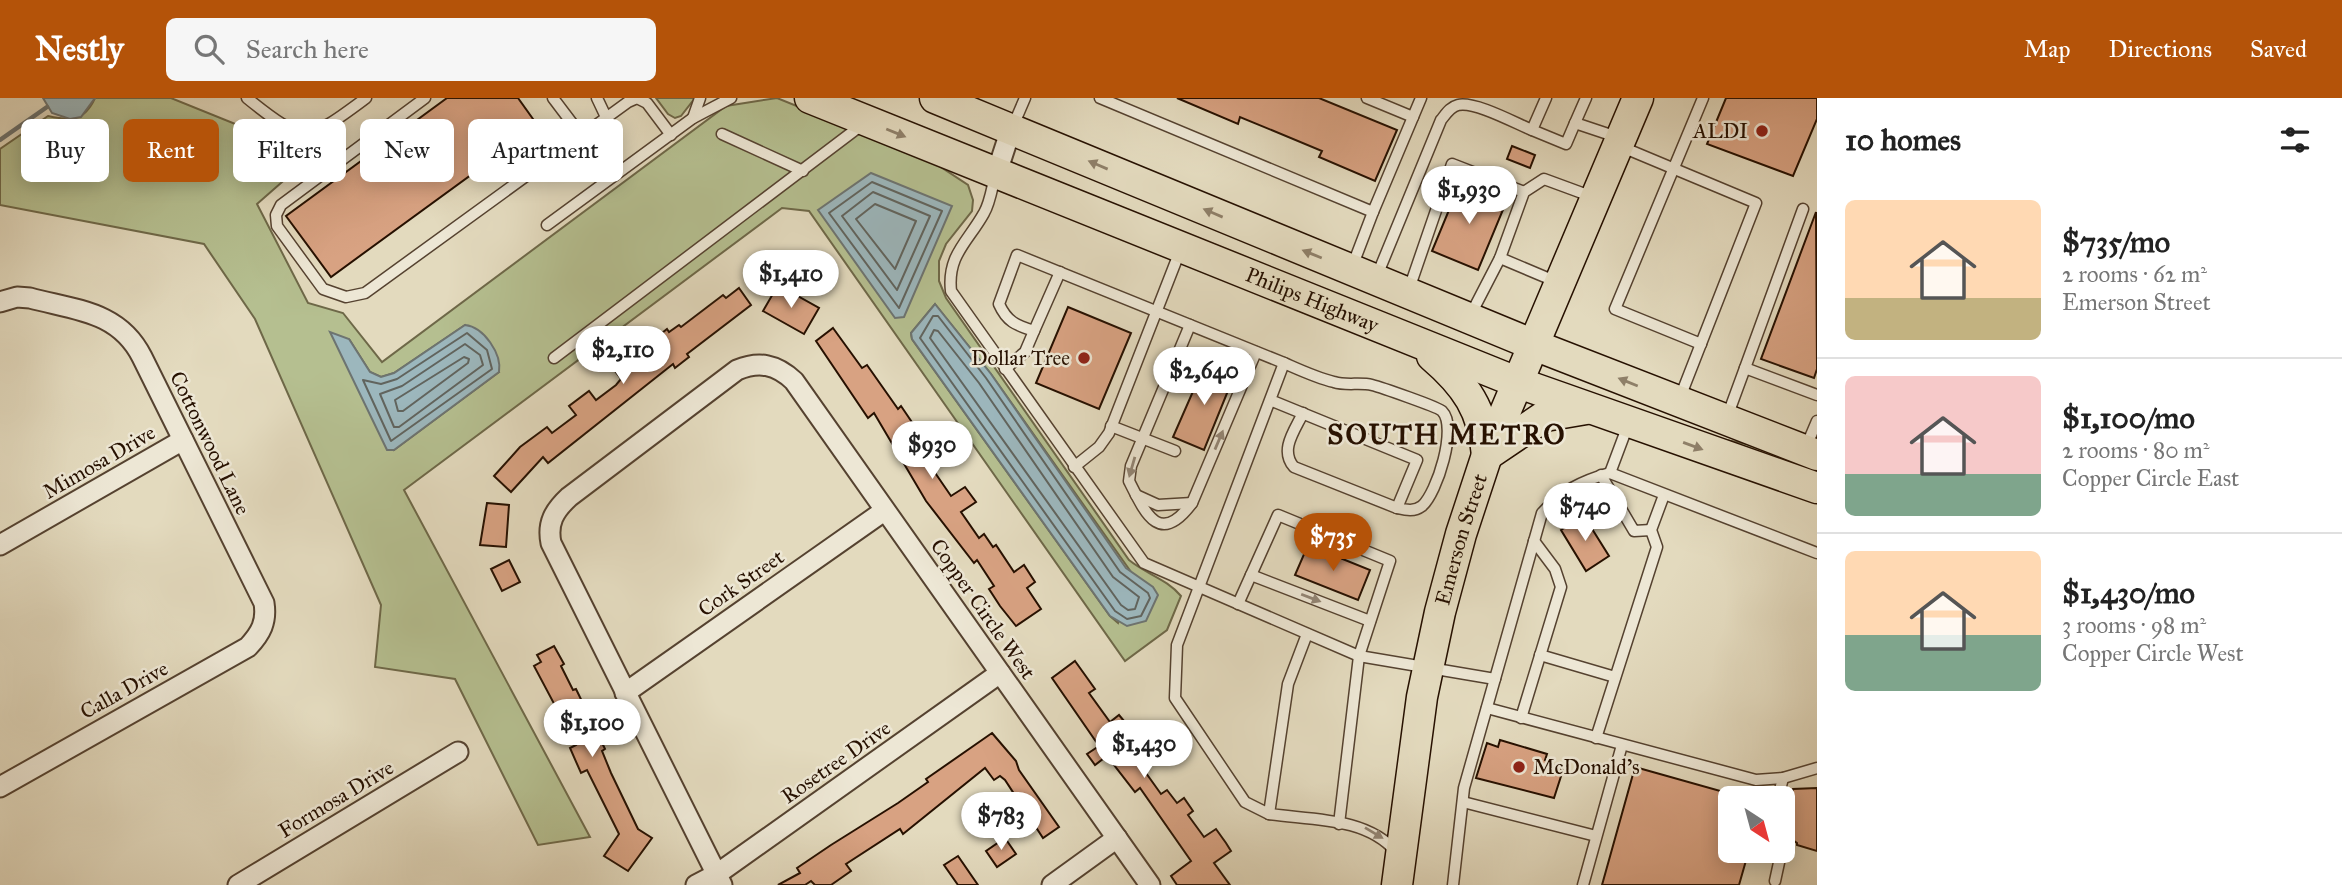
<!DOCTYPE html>
<html lang="en">
<head>
<meta charset="utf-8">
<style>
  :root { --surface:#fff; --page:#f6f6f6; --text:#222; --muted:#767676; --line:#e0e0e0; --accent:#b45309 }
  body { margin:0; font-family:"IM FELL Great Primer",serif; background:var(--page); color:var(--text); height:100vh; display:flex; flex-direction:column; font-size:26px; white-space:nowrap }
  * { box-sizing:border-box; margin:0 }
  p { font-size:23px; color:var(--muted) }
  .icon { flex:none; width:38px; height:38px; fill:none; stroke:currentColor; stroke-width:2; stroke-linecap:round; stroke-linejoin:round }
  .map { position:relative; flex:1; overflow:hidden }
  .sheet { display:flex; flex-direction:column; background:var(--surface); width:525px }
  .sheet>* { flex:none }
  .banner { position:absolute; left:21px; top:21px; width:665px; height:63px; display:flex; gap:14px }
  .needle { width:46px; rotate:144deg }
  .controls { position:absolute; left:1718px; top:688px; display:grid; gap:14px }
  .controls a { display:grid; place-items:center; width:77px; height:77px; border-radius:10px; background:var(--surface); box-shadow:0 4px 18px #0003; font-size:35px }
  .price { position:absolute; translate:-50% -60px; padding:0 16px; border-radius:24px; background:#fff; color:#222; font-size:23px; line-height:46px; filter:drop-shadow(0 2px 4px #0008) }
  .price::after { content:''; position:absolute; left:50%; top:42px; width:21px; height:16px; margin-left:-10px; background:inherit; clip-path:polygon(0 0,100% 0,50% 100%) }
  .price.selected { background:var(--accent); color:#fff }
  ul { padding:0; list-style:none }
  li { display:flex; align-items:center; gap:21px; height:175px; padding:0 28px }
  li+li { border-top:2px solid var(--line) }
  li span { display:grid; place-items:center; flex:none; width:196px; height:140px; border-radius:10px; color:#555 }
  li>.icon { margin-inline-start:auto }
  span .icon { width:84px; height:84px; fill:#fffc; stroke-width:1 }
  li b { font-size:30px }
  h2 { display:flex; justify-content:space-between; align-items:center; height:84px; padding:0 28px; font-size:30px }
  .tag { padding:0 24px; border-radius:10px; background:var(--surface); box-shadow:0 4px 18px #0003; font-size:24px; line-height:63px }
  .tag.selected { background:var(--accent); color:#fff }
  header { display:flex; align-items:center; gap:42px; box-sizing:border-box; height:98px; padding:0 35px; background:var(--accent); color:#fff }
  header strong { font-size:33px }
  nav { display:flex; gap:38px; margin-inline-start:auto; font-size:24px }
  .search { width:490px; height:63px; background:var(--page); display:flex; align-items:center; gap:18px; box-sizing:border-box; padding:0 24px; border-radius:10px; color:var(--muted); font-size:26px }
  main { display:flex; flex:1; min-height:0 }
  .map>svg:first-child { display:block }
</style>
</head>
<body>
<header>
<strong>Nestly</strong>
<div class="search"><svg class="icon" aria-label="search" viewBox="0 0 24 24"><circle cx="10" cy="10" r="6"/><path d="M15 15l6 6"/></svg>Search here</div>
<nav><a>Map</a><a>Directions</a><a>Saved</a></nav>
</header>
<main>
<div class="map">
<svg width="1817" height="787" viewBox="0 0 1817 787">
  <rect width="100%" height="100%" fill="#e3dabe"/>
  <filter id="stains"><feTurbulence type="fractalNoise" baseFrequency=".00286" numOctaves="4"/><feColorMatrix values="0 0 0 0 .2 0 0 0 0 .09 0 0 0 0 .02 0 0 0 .5 -.17"/></filter>
  <radialGradient id="worn" r=".72"><stop offset=".6" stop-color="#630" stop-opacity="0"/><stop offset="1" stop-color="#630" stop-opacity=".3"/></radialGradient>
  <g fill="#b5bf90" stroke="#6e6848" stroke-width="2" fill-rule="evenodd">
    <path d="M95,0h76l126,51 25,-2 -65,57 51,99 35,10 39,49 344,-256 51,-8 153,62 38,25 5,15 -1,11 -26,33 -7,17v20l7,17 183,262c17,14 38,19 52,36l-14,34 -42,31 -316,-450 -27,-3 -378,282 186,347 -52,8 -83,-166 -80,-12 6,-62 -126,-286 -51,-75 -204,-39v-56l48,-33c22,5 36,6 47,-18zM935,206l56,70 140,198 -13,51 -8,-7 -198,-277 -1,-6zM465,227l34,47 -105,78 -45,-111 21,33 11,5 13,-4z"/>
    <path d="M656,0h39l-14,18 -6,2 -7,-4z"/>
    <path d="M1694,336l64,12 59,22 -2,4 -12,-3z"/>
  </g>
  <g fill="#9cb7bd" stroke="#6d7471" stroke-width="2">
    <path d="M43,0h52l-14,19 -11,2 -18,-6z"/>
    <path d="M871,75l81,33 -48,111 -9,1 -77,-108z"/>
    <path d="M935,206l56,70 135,194 27,19 5,8 -12,26 -19,5 -17,-10 -198,-277 -1,-6z"/>
    <path d="M465,227c19,2 37,29 34,47l-105,78h-7l-57,-118 19,7 21,33 11,5 13,-4z"/>
  </g>
  <g fill="none" stroke-linecap="round" stroke-linejoin="round">
    <g stroke="#61645e" stroke-width="2">
      <path d="M872,84l70,29 -43,97 -70,-95z"/>
      <path d="M873,94l57,24 -33,74 -55,-74z"/>
      <path d="M875,106l41,17 -21,48 -39,-50z"/>
      <path d="M933,218h5l48,62 134,194 28,21 2,5 -9,18 -14,3 -12,-8 -195,-273z"/>
      <path d="M934,232l4,1 41,52 134,194 26,20 -4,12 -7,1 -7,-5 -191,-267z"/>
      <path d="M467,235l20,17 5,19 -101,72 -28,-61 18,4 16,-5z"/>
      <path d="M465,246l15,11 3,10 -84,62h-5l-14,-33 22,-8z"/>
      <path d="M464,259l5,2 -1,4 -65,48h-5l-3,-11z"/>
    </g>
    <path stroke="#6d7471" stroke-width="4.5" d="M0,42l47,-33"/>
  </g>
  <g fill="#d8a282" stroke="#261000" stroke-width="2">
    <path d="M447,0h71l20,28 -207,151 -45,-61z"/>
    <path d="M1177,0h142l78,32 -22,51 -56,-24 3,-6 -82,-34 -2,7z"/>
    <path d="M1726,0h91v21l-24,57 -86,-32z"/>
    <path d="M1512,48l23,9 -5,13 -23,-9z"/>
    <path d="M1461,83l46,19 -29,70 -46,-19z"/>
    <path d="M1816,114l1,157 -3,9 -53,-19z"/>
    <path d="M778,187l41,23 -15,26 -41,-23z"/>
    <path d="M739,190l12,17 -64,49 2,3 -14,11 -2,-4 -125,99 -5,-6 -32,35 -17,-16 26,-29 27,-20 5,6 24,-18 -7,-9 20,-15 7,9 20,-15 5,-6 -6,-8 52,-42 2,3 10,-7 2,2 42,-32 3,3z"/>
    <path d="M1068,209l63,26 -32,76 -63,-26z"/>
    <path d="M833,230l29,40 5,-3 31,44 3,-3 23,34 -8,5 35,51 14,-9 11,15 -15,10 18,26 5,-4 9,13 3,-2 18,27 10,-7 11,17 -8,6 14,21 -25,17 -16,-20 -11,-17 5,-3 -17,-26 -3,3 -48,-62 -52,-88 -6,5 -52,-77z"/>
    <path d="M1205,266l29,12 -30,74 -31,-13z"/>
    <path d="M487,405l22,2 -3,42 -26,-2z"/>
    <path d="M1584,418l25,40 -23,15 -25,-41z"/>
    <path d="M1308,447l62,25 -12,30 -63,-25z"/>
    <path d="M509,462l11,22 -18,9 -11,-22z"/>
    <path d="M554,548l10,18 -3,2 12,24 3,-1 29,60 -3,2 9,22 27,56 14,9 -24,33 -24,-15 15,-22 -32,-64 -6,3 -11,-25 6,-3 -42,-79 7,-4 -4,-7z"/>
    <path d="M1075,563l20,28 -6,4 21,29 9,-7 35,42 -13,9 20,28 6,-4 10,13 7,-5 9,13 -5,4 16,22 12,-8 10,14 5,8 -17,12 16,22h-53l-6,-9 20,-15 -51,-73 -5,4 -28,-36 -12,9 -8,-11 12,-8 -47,-68z"/>
    <path d="M992,635l24,28 3,9 40,57 -16,11 -38,-58 -5,-4 -6,4 -9,-12 -82,66 -3,-5 -54,35 5,7 -20,14h-16l-4,-4 -6,4h-27l22,-12 -3,-5 34,-23 67,-42 30,-21 -2,-3z"/>
    <path d="M1500,642l47,14 -2,6 18,10 -9,28 -78,-20 11,-35 11,4z"/>
    <path d="M1635,669l96,27v56h18l-10,35h-137z"/>
    <path d="M1817,690v63l-20,-6v-2l-14,-10 10,-44z"/>
    <path d="M1005,740l11,16 -19,13 -11,-16z"/>
    <path d="M958,758l20,29h-20l-14,-20z"/>
  </g>
  <g fill="none" stroke-linecap="round" stroke-linejoin="round">
    <g stroke="#554230" stroke-width="13">
      <g id="service">
        <path d="M247,0c58,47 61,43 119,0"/>
        <path d="M425,0l-144,107 -5,10 1,11 46,63 23,8 19,-4 263,-191 9,-4 10,5 24,32"/>
        <path d="M553,0l28,37"/>
        <path d="M597,0l9,19"/>
        <path d="M1100,0l273,114 40,-95"/>
        <path d="M1367,0l46,19 8,-19"/>
        <path d="M1546,0l-14,32 34,14 9,-21"/>
        <path d="M1586,0l-11,25 42,14"/>
        <path d="M693,20l7,-20"/>
        <path d="M1013,28l12,-28"/>
        <path d="M722,36l81,37"/>
        <path d="M1622,49l134,56 -77,197"/>
        <path d="M995,78c-3,12 -5,27 -11,37 -16,29 -37,42 -33,78l193,272 215,93 136,23"/>
        <path d="M547,127l146,-107 38,-20"/>
        <path d="M1500,160l57,24"/>
        <path d="M1352,169l21,-55"/>
        <path d="M1376,180l65,-158c5,-6 9,-13 17,-15 17,-4 57,18 74,25"/>
        <path d="M1409,191l43,-125 72,28"/>
        <path d="M1470,218l30,-58 24,-66 20,-13 49,18"/>
        <path d="M1190,227l-59,141 -2,15c17,34 31,65 63,22l64,-151"/>
        <path d="M1034,233l26,-59"/>
        <path d="M1701,246l-86,-35 88,-211"/>
        <path d="M554,260l309,-234"/>
        <path d="M1745,270l58,-159"/>
        <path d="M1005,271l20,-17 9,-21c-18,-6 -27,-9 -35,-27l18,-49 267,108"/>
        <path d="M1303,315c-8,17 -24,37 -9,54l103,41"/>
        <path d="M1727,319l18,-49 72,27"/>
        <path d="M1111,328l64,25"/>
        <path d="M1806,349l11,-26"/>
        <path d="M1074,369l25,-20 10,-14 71,-182"/>
        <path d="M1610,375l18,-48"/>
        <path d="M1601,377l33,56 17,-1"/>
        <path d="M1136,397l22,10 34,-2"/>
        <path d="M1251,477l119,46"/>
        <path d="M1238,506l40,-89 112,46 -31,95 -20,168"/>
        <path d="M1307,536l-19,50 -19,130c42,6 98,3 127,38"/>
        <path d="M1540,557l75,22"/>
        <path d="M1487,610l269,72 27,-2 34,-10"/>
        <path d="M1521,620l40,-131 -6,-18 -21,-28"/>
        <path d="M1596,640l61,-191 -6,-17 13,-35"/>
        <path d="M1778,700l5,-20"/>
        <path d="M1463,704l133,34"/>
        <path d="M1269,716l-24,-12 -70,-104 2,-53 107,-282c16,7 33,15 50,19 12,4 26,0 38,3 8,2 66,22 70,26 16,16 -5,82 -20,95 -8,6 -16,4 -25,2l20,-48 -147,-60"/>
        <path d="M1775,783l5,-23 -2,-8"/>
        <path d="M1453,787l11,-97 78,-275c20,-22 39,-32 68,-40l207,80"/>
        <path d="M1583,787l39,-140"/>
      </g>
    </g>
    <g stroke="#554230" stroke-width="23">
      <g id="minor">
        <path d="M996,77l15,-46"/>
        <path d="M0,204l17,-5 13,1c45,12 89,13 112,59l122,246c3,19 -3,30 -16,44l-248,140"/>
        <path d="M0,447l183,-105"/>
        <path d="M625,595l259,-182"/>
        <path d="M238,787l220,-133"/>
        <path d="M696,787l21,-11 283,-201"/>
        <path d="M722,787l-171,-342c-4,-20 3,-32 18,-46l168,-127c22,-9 39,-6 57,11l356,504"/>
        <path d="M1052,787l65,-47"/>
      </g>
    </g>
    <g stroke="#261000" stroke-width="33">
      <g id="primary">
        <path id="s1" d="M810,0l709,285 298,105"/>
        <path d="M935,0l599,247 283,110"/>
        <path d="M1432,258c34,29 51,54 55,99"/>
        <path d="M1490,355l55,-37 41,-7"/>
        <path id="s2" d="M1397,787l25,-188 18,-85 21,-78 26,-79 151,-357"/>
      </g>
    </g>
    <use href="#service" stroke="#ede7d5" stroke-width="10"/>
    <use href="#minor" stroke="#ede7d5" stroke-width="19"/>
    <use href="#primary" stroke="#e3dabe" stroke-width="30"/>
  </g>
  <defs><path id="oneway-solid" d="M-6-.8H1V-3.2L6.5 0L1 3.2V.8H-6Z" transform="scale(1.75)"/></defs>
  <g fill="#8e7f68">
    <use href="#oneway-solid" transform="translate(896 35) rotate(22)"/>
    <use href="#oneway-solid" transform="translate(1098 67) rotate(-157)"/>
    <use href="#oneway-solid" transform="translate(1213 115) rotate(-157)"/>
    <use href="#oneway-solid" transform="translate(1312 156) rotate(-158)"/>
    <use href="#oneway-solid" transform="translate(1628 284) rotate(-158)"/>
    <use href="#oneway-solid" transform="translate(1693 348) rotate(20)"/>
  </g>
  <g fill="#938675">
    <use href="#oneway-solid" transform="translate(1219 342) rotate(-67)"/>
    <use href="#oneway-solid" transform="translate(1132 369) rotate(106)"/>
    <use href="#oneway-solid" transform="translate(1311 500) rotate(21)"/>
    <use href="#oneway-solid" transform="translate(1374 735) rotate(31)"/>
  </g>
  <g fill="#8f2418" stroke="#ede7d5" stroke-width="2.5">
    <circle cx="1762" cy="33" r="7"/>
    <circle cx="1084" cy="260" r="7"/>
    <circle cx="1519" cy="669" r="7"/>
  </g>
  <g text-anchor="middle" dominant-baseline="central" stroke-width="5" stroke-linejoin="round" paint-order="stroke">
    <g font-size="21" fill="#261000" stroke="#ede7d5" text-anchor="end">
      <text x="1748" y="33">ALDI</text>
      <text x="1070" y="260">Dollar Tree</text>
      <text x="1533" y="669" text-anchor="start">McDonald's</text>
    </g>
    <g font-size="21" fill="#261000" stroke="#ede7d5">
      <text stroke="none"><textPath href="#s1" startOffset="541">Philips Highway</textPath></text>
      <text transform="translate(210 345) rotate(64)">Cottonwood Lane</text>
      <text transform="translate(99 364) rotate(-30)">Mimosa Drive</text>
      <text stroke="none"><textPath href="#s2" startOffset="352">Emerson Street</textPath></text>
      <text transform="translate(741 485) rotate(-35)">Cork Street</text>
      <text transform="translate(983 511) rotate(55)">Copper Circle West</text>
      <text transform="translate(124 592) rotate(-29)">Calla Drive</text>
      <text transform="translate(836 664) rotate(-35)">Rosetree Drive</text>
      <text transform="translate(336 701) rotate(-31)">Formosa Drive</text>
    </g>
    <g font-size="28" font-weight="bold" letter-spacing="2" fill="#261000" stroke="#ede7d5">
      <text x="1447" y="336">SOUTH METRO</text>
    </g>
  </g>
  <rect width="100%" height="100%" filter="url(#stains)"/>
  <rect width="100%" height="100%" fill="url(#worn)"/>
</svg>
<div class="controls">
<a><svg class="needle" viewBox="-14 -14 28 28"><path d="M0-13l5 13h-10z" fill="#e53935"/><path d="M0 13l5-13h-10z" fill="#767676"/></svg></a>
</div>
<b class="price" style="left:1469px;top:128px">$1,930</b>
<b class="price" style="left:791px;top:212px">$1,410</b>
<b class="price" style="left:623px;top:288px">$2,110</b>
<b class="price" style="left:1204px;top:309px">$2,640</b>
<b class="price" style="left:932px;top:383px">$930</b>
<b class="price" style="left:1585px;top:445px">$740</b>
<b class="price selected" style="left:1333px;top:475px">$735</b>
<b class="price" style="left:592px;top:661px">$1,100</b>
<b class="price" style="left:1144px;top:682px">$1,430</b>
<b class="price" style="left:1001px;top:754px">$783</b>
<div class="banner">
<a class="tag">Buy</a>
<a class="tag selected">Rent</a>
<a class="tag">Filters</a>
<a class="tag">New</a>
<a class="tag">Apartment</a>
</div>
</div>
<section class="sheet">
<h2>10 homes<svg class="icon" aria-label="filters" viewBox="0 0 24 24"><path d="M4 7h16M4 17h16"/><circle cx="9" cy="7" r="2"/><circle cx="15" cy="17" r="2"/></svg></h2>
<ul>
<li><span style="background:linear-gradient(#ffd9b3 70%,#c2b280 0)"><svg class="icon" aria-label="home" viewBox="0 0 24 24"><path d="M3 11l9-7 9 7M6 9v11h12V9"/></svg></span><div><b>$735/mo</b><p>2 rooms · 62 m²</p><p>Emerson Street</p></div></li>
<li><span style="background:linear-gradient(#f6c9c9 70%,#7fa58c 0)"><svg class="icon" aria-label="home" viewBox="0 0 24 24"><path d="M3 11l9-7 9 7M6 9v11h12V9"/></svg></span><div><b>$1,100/mo</b><p>2 rooms · 80 m²</p><p>Copper Circle East</p></div></li>
<li><span style="background:linear-gradient(#ffd9b3 60%,#7fa58c 0)"><svg class="icon" aria-label="home" viewBox="0 0 24 24"><path d="M3 11l9-7 9 7M6 9v11h12V9"/></svg></span><div><b>$1,430/mo</b><p>3 rooms · 98 m²</p><p>Copper Circle West</p></div></li>
</ul>
</section>
</main>
</body>
</html>
